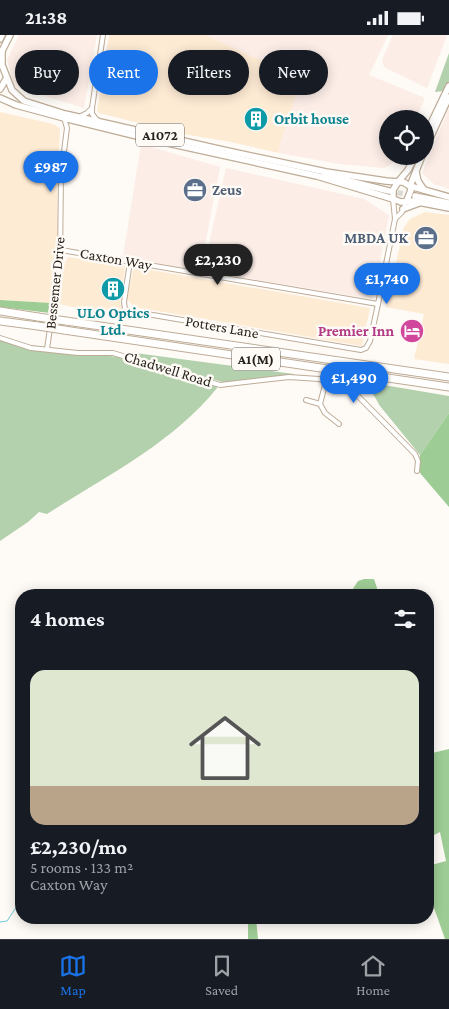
<!DOCTYPE html>
<html lang="en">
<head>
<meta charset="utf-8">
<style>
  :root { --surface:#171b24; --page:#242831; --text:#f1f3f6; --muted:#9ea1a6; --line:#363941; --accent:#1a73e8 }
  body { margin:0; font-family:"Crimson Pro",serif; background:var(--page); color:var(--text); height:100vh; display:flex; flex-direction:column; font-size:19px; white-space:nowrap }
  * { box-sizing:border-box; margin:0 }
  p { font-size:16px; color:var(--muted) }
  .icon { flex:none; width:28px; height:28px; fill:none; stroke:currentColor; stroke-width:2; stroke-linecap:round; stroke-linejoin:round }
  .map { position:relative; flex:1; overflow:hidden }
  .side { position:absolute; left:15px; top:554px; width:419px; height:335px; display:flex; flex-direction:column; background:var(--surface); border-radius:20px; box-shadow:0 2px 12px #0003 }
  .side>* { flex:none }
  .top-card { position:absolute; left:15px; top:15px; width:420px; height:45px; display:flex; gap:10px }
  .fabs { position:absolute; left:379px; top:75px; display:grid; gap:10px }
  .fabs a { display:grid; place-items:center; width:55px; height:55px; border-radius:50%; background:var(--surface); box-shadow:0 2px 12px #0003; font-size:25px }
  .price { position:absolute; translate:-50% -42px; padding:0 11px; border-radius:18px; background:var(--accent); color:#fff; font-size:16px; line-height:32px; filter:drop-shadow(0 1px 2px #0008) }
  .price::after { content:''; position:absolute; left:50%; top:30px; width:15px; height:11px; margin-left:-8px; background:inherit; clip-path:polygon(0 0,100% 0,50% 100%) }
  .price.active { background:#222; color:#fff }
  ul { padding:0; list-style:none }
  li { display:grid; align-content:center; gap:10px; height:265px; padding:0 15px }
  li span { display:grid; place-items:center; height:155px; border-radius:15px; color:#555 }
  li>.icon { margin-inline-start:auto }
  span .icon { width:90px; height:90px; fill:#fffc; stroke-width:1 }
  li b { font-size:21px }
  h2 { display:flex; justify-content:space-between; align-items:center; height:60px; padding:0 15px; font-size:21px }
  .tag { padding:0 18px; border-radius:22px; background:var(--surface); box-shadow:0 2px 12px #0003; font-size:18px; line-height:45px }
  .tag.active { background:var(--accent); color:#fff }
  .status { display:flex; justify-content:space-between; align-items:center; height:35px; padding:0 25px; background:var(--surface); direction:ltr }
  .status svg { height:14px; fill:currentColor }
  .dock { display:flex; justify-content:space-around; align-items:center; height:70px; border-top:1px solid var(--line); background:var(--surface); font-size:14px; color:var(--muted) }
  .dock a { display:grid; justify-items:center; gap:2px }
  .dock .active { color:var(--accent) }
  .map>svg:first-child { display:block }
</style>
</head>
<body>
<div class="status"><b>21:38</b><svg viewBox="0 0 49 12"><path d="M0 12V9h3v3zM5 12V6h3v6zM10 12V3h3v9zM15 12V0h3v12zM26 1h20v11H26zM47 4h2v5h-2z"/></svg></div>
<div class="map">
<svg width="449" height="904" viewBox="0 0 449 904">
  <rect width="100%" height="100%" fill="#fefaf6"/>
  <g fill="#fcede7">
    <path d="M19,0h78l-13,73 -65,-20 -5,-3 -7,-25z"/>
    <path d="M206,0h182l-19,40 56,23 -9,21h-28v37h11l-3,5 -12,7 -45,-4 -60,-11 1,-9 20,-65z"/>
    <path d="M393,0h54l-20,53 -43,-21 -2,-7z"/>
    <path d="M449,73v81l-15,-5 -12,-11z"/>
    <path d="M141,109l79,23 -20,104 -77,-14z"/>
    <path d="M226,133l138,31 25,16 -16,84 -170,-28z"/>
  </g>
  <g fill="#feebd4">
    <path d="M109,0h97l95,44 -21,65 -1,9 -48,-11 -48,-8 -84,-21 -2,-2z"/>
    <path d="M0,77l53,12 7,4 -3,64 1,60 -7,51 -51,-3z"/>
    <path d="M425,177l24,3v149l-35,-5 10,-45 -38,-7 18,-80 6,-8z"/>
    <path d="M68,222l57,9 -5,37 4,9 -1,6 -64,-14 5,-39z"/>
    <path d="M134,232l236,41 -8,38 -228,-39 -7,-8z"/>
  </g>
  <g fill="#b3d1ad">
    <path d="M449,18v28l-5,10 -9,1z"/>
    <path d="M0,303c21,7 41,14 63,16 21,2 41,0 62,4l77,22 15,6v2c-44,55 -111,88 -170,126l-8,-2 -11,10 -28,19z"/>
    <path d="M135,318l159,21v2l-72,6 -87,-26z"/>
    <path d="M366,347l83,14v17l-29,42 -40,-49z"/>
  </g>
  <g fill="#9ecc95">
    <path d="M0,265l51,3 -1,10 -50,-6z"/>
    <path d="M449,378v94l-29,-34v-18z"/>
    <path d="M364,544h10l4,12v4h-29l9,-14z"/>
    <path d="M449,714v190h-4l-17,-48v-25l18,-5 -6,-29 -12,6v-84z"/>
    <path d="M248,883h8l2,21h-10z"/>
  </g>
  <g fill="none" stroke-linecap="round" stroke-linejoin="round">
    <path stroke="#71c8de" stroke-width="1" d="M0,887l7,-1 8,-12 6,-3"/>
    <path stroke="#ddd9d5" stroke-width="5.5" stroke-dasharray="5.5 3" stroke-linecap="butt" d="M389,156l25,5"/>
    <g stroke="#beac97" stroke-width="6">
      <g id="street">
        <path d="M81,81l6,-3 5,-5"/>
        <path d="M97,85l-5,-6v-6l11,-73"/>
        <path d="M395,184l7,-7 5,-12"/>
        <path d="M61,215l317,54"/>
        <path d="M130,227l-6,40 1,7 4,2 232,39 5,-2 4,-7 8,-37 17,-85 -2,-20"/>
        <path d="M0,303l31,10 47,5h35l107,32 69,-8 30,2 36,14 60,61 3,7 -1,10"/>
        <path d="M47,314l13,-89 1,-85 6,-47 -3,-10"/>
        <path d="M326,346l-6,23 5,9 14,11"/>
        <path d="M306,365l14,4"/>
      </g>
    </g>
    <g stroke="#beac97" stroke-width="8">
      <g id="primary">
        <path d="M0,4l2,-4"/>
        <path d="M0,25l12,30 12,11 41,13 158,36 103,22 60,9 12,1 10,-12 7,-14"/>
        <path d="M2,27v-11l8,-16"/>
        <path d="M0,54l6,-10"/>
        <path d="M0,63l16,7 48,13 81,20 172,38 76,23"/>
        <path d="M425,101l24,-50"/>
        <path d="M425,114l24,-52"/>
        <path d="M422,121l-12,30 39,11"/>
        <path d="M416,137l2,9 6,9"/>
        <path d="M324,141l13,2 52,13"/>
        <path d="M415,161l34,7"/>
        <path d="M407,165l4,-10 -1,-4 -7,-4h-5l-5,8v9l8,3 12,-1 36,7"/>
        <path d="M403,174l16,-6"/>
      </g>
    </g>
    <g stroke="#beac97" stroke-width="9">
      <g id="highway">
        <path d="M0,276l38,6"/>
        <path d="M0,286l38,5"/>
        <path d="M66,286l383,56"/>
        <path d="M64,295l385,57"/>
      </g>
    </g>
    <use href="#street" stroke="#fff" stroke-width="4"/>
    <use href="#primary" stroke="#fff" stroke-width="5.5"/>
    <use href="#highway" stroke="#fff" stroke-width="7"/>
    <g stroke="#beac97" stroke-width="9" stroke-linecap="butt">
      <g id="highway-bridge">
        <path d="M38,282l28,4"/>
        <path d="M38,291l26,4"/>
      </g>
    </g>
    <use href="#highway-bridge" stroke="#fff" stroke-width="7"/>
  </g>
  <defs>
    <g id="building-disc" transform="scale(1.25)"><circle r="9.5" fill="#0f9aa8" stroke="#fefaf6"/><path d="M-4-6H4V6H1V3H-1V6H-4ZM-2.5-4.3h1.7v1.8h-1.7ZM.8-4.3h1.7v1.8H.8ZM-2.5-1h1.7V.8h-1.7ZM.8-1h1.7V.8H.8Z" fill="#fff"/></g>
    <g id="office-disc" transform="scale(1.25)"><circle r="9.5" fill="#5c6f8a" stroke="#fefaf6"/><path d="M-6-3h4V-5.5h4V-3h4V5H-6ZM-1-4.5V-3h2v-1.5ZM-6 0V1H6V0Z" fill="#fff"/></g>
    <g id="hotel-disc" transform="scale(1.25)"><circle r="9.5" fill="#d1479c" stroke="#fefaf6"/><path d="M-6-4.5h1.5V1H6V5H4.5V3h-9V5H-6ZM-4 0a1.8 1.8 0 1 1 3.6 0ZM.5 0V-2.5h3Q6-2.5 6 0Z" fill="#fff"/></g>
  </defs>
  <g fill-rule="evenodd">
    <use href="#building-disc" x="256" y="84"/>
    <use href="#office-disc" x="195" y="155"/>
    <use href="#office-disc" x="426" y="203"/>
    <use href="#building-disc" x="113" y="254"/>
    <use href="#hotel-disc" x="412" y="296"/>
  </g>
  <g text-anchor="middle" dominant-baseline="central" stroke-width="5" stroke-linejoin="round" paint-order="stroke">
    <g fill="#fefaf6" stroke="#66615a" stroke-width="1">
      <rect x="136" y="88.5" width="48" height="23" rx="4"/>
      <rect x="232" y="312.5" width="48" height="23" rx="4"/>
    </g>
    <g font-size="14" font-weight="bold" fill="#251f17">
      <text x="160" y="100">A1072</text>
      <text x="256" y="324">A1(M)</text>
    </g>
    <g font-size="15" font-weight="bold" fill="#0d838f" stroke="#fefaf6" text-anchor="start">
      <text x="274" y="84">Orbit house</text>
      <text x="113" y="278" text-anchor="middle">ULO Optics<tspan x="113" dy="17">Ltd.</tspan></text>
    </g>
    <g font-size="15" font-weight="bold" fill="#4e5e75" stroke="#fefaf6" text-anchor="start">
      <text x="212" y="155">Zeus</text>
      <text x="408" y="203" text-anchor="end">MBDA UK</text>
    </g>
    <g font-size="15" fill="#251f17" stroke="#fefaf6">
      <text transform="translate(116 224) rotate(10)">Caxton Way</text>
      <text transform="translate(55 248) rotate(-84)">Bessemer Drive</text>
      <text transform="translate(222 292) rotate(10)">Potters Lane</text>
      <text transform="translate(168 334) rotate(17)">Chadwell Road</text>
    </g>
    <g font-size="15" font-weight="bold" fill="#b23c85" stroke="#fefaf6" text-anchor="end">
      <text x="394" y="296">Premier Inn</text>
    </g>
  </g>
</svg>
<div class="fabs">
<a><svg class="icon" aria-label="locate" viewBox="0 0 24 24"><circle cx="12" cy="12" r="6"/><path d="M12 2v4M12 18v4M2 12h4M18 12h4"/></svg></a>
</div>
<b class="price" style="left:51px;top:158px">£987</b>
<b class="price active" style="left:218px;top:251px">£2,230</b>
<b class="price" style="left:387px;top:270px">£1,740</b>
<b class="price" style="left:354px;top:369px">£1,490</b>
<div class="top-card">
<a class="tag">Buy</a>
<a class="tag active">Rent</a>
<a class="tag">Filters</a>
<a class="tag">New</a>
</div>
<section class="side">
<h2>4 homes<svg class="icon" aria-label="filters" viewBox="0 0 24 24"><path d="M4 7h16M4 17h16"/><circle cx="9" cy="7" r="2"/><circle cx="15" cy="17" r="2"/></svg></h2>
<ul>
<li><span style="background:linear-gradient(#dfe7d0 75%,#b9a48a 0)"><svg class="icon" aria-label="home" viewBox="0 0 24 24"><path d="M3 11l9-7 9 7M6 9v11h12V9"/></svg></span><div><b>£2,230/mo</b><p>5 rooms · 133 m²</p><p>Caxton Way</p></div></li>
</ul>
</section>
</div>
<nav class="dock">
<a class="active"><svg class="icon" aria-label="map" viewBox="0 0 24 24"><path d="M3 6l6-2 6 2 6-2v14l-6 2-6-2-6 2zM9 4v14M15 6v14"/></svg>Map</a>
<a><svg class="icon" aria-label="saved" viewBox="0 0 24 24"><path d="M7 4h10v16l-5-4-5 4z"/></svg>Saved</a>
<a><svg class="icon" aria-label="home" viewBox="0 0 24 24"><path d="M3 11l9-7 9 7M6 9v11h12V9"/></svg>Home</a>
</nav>
</body>
</html>
